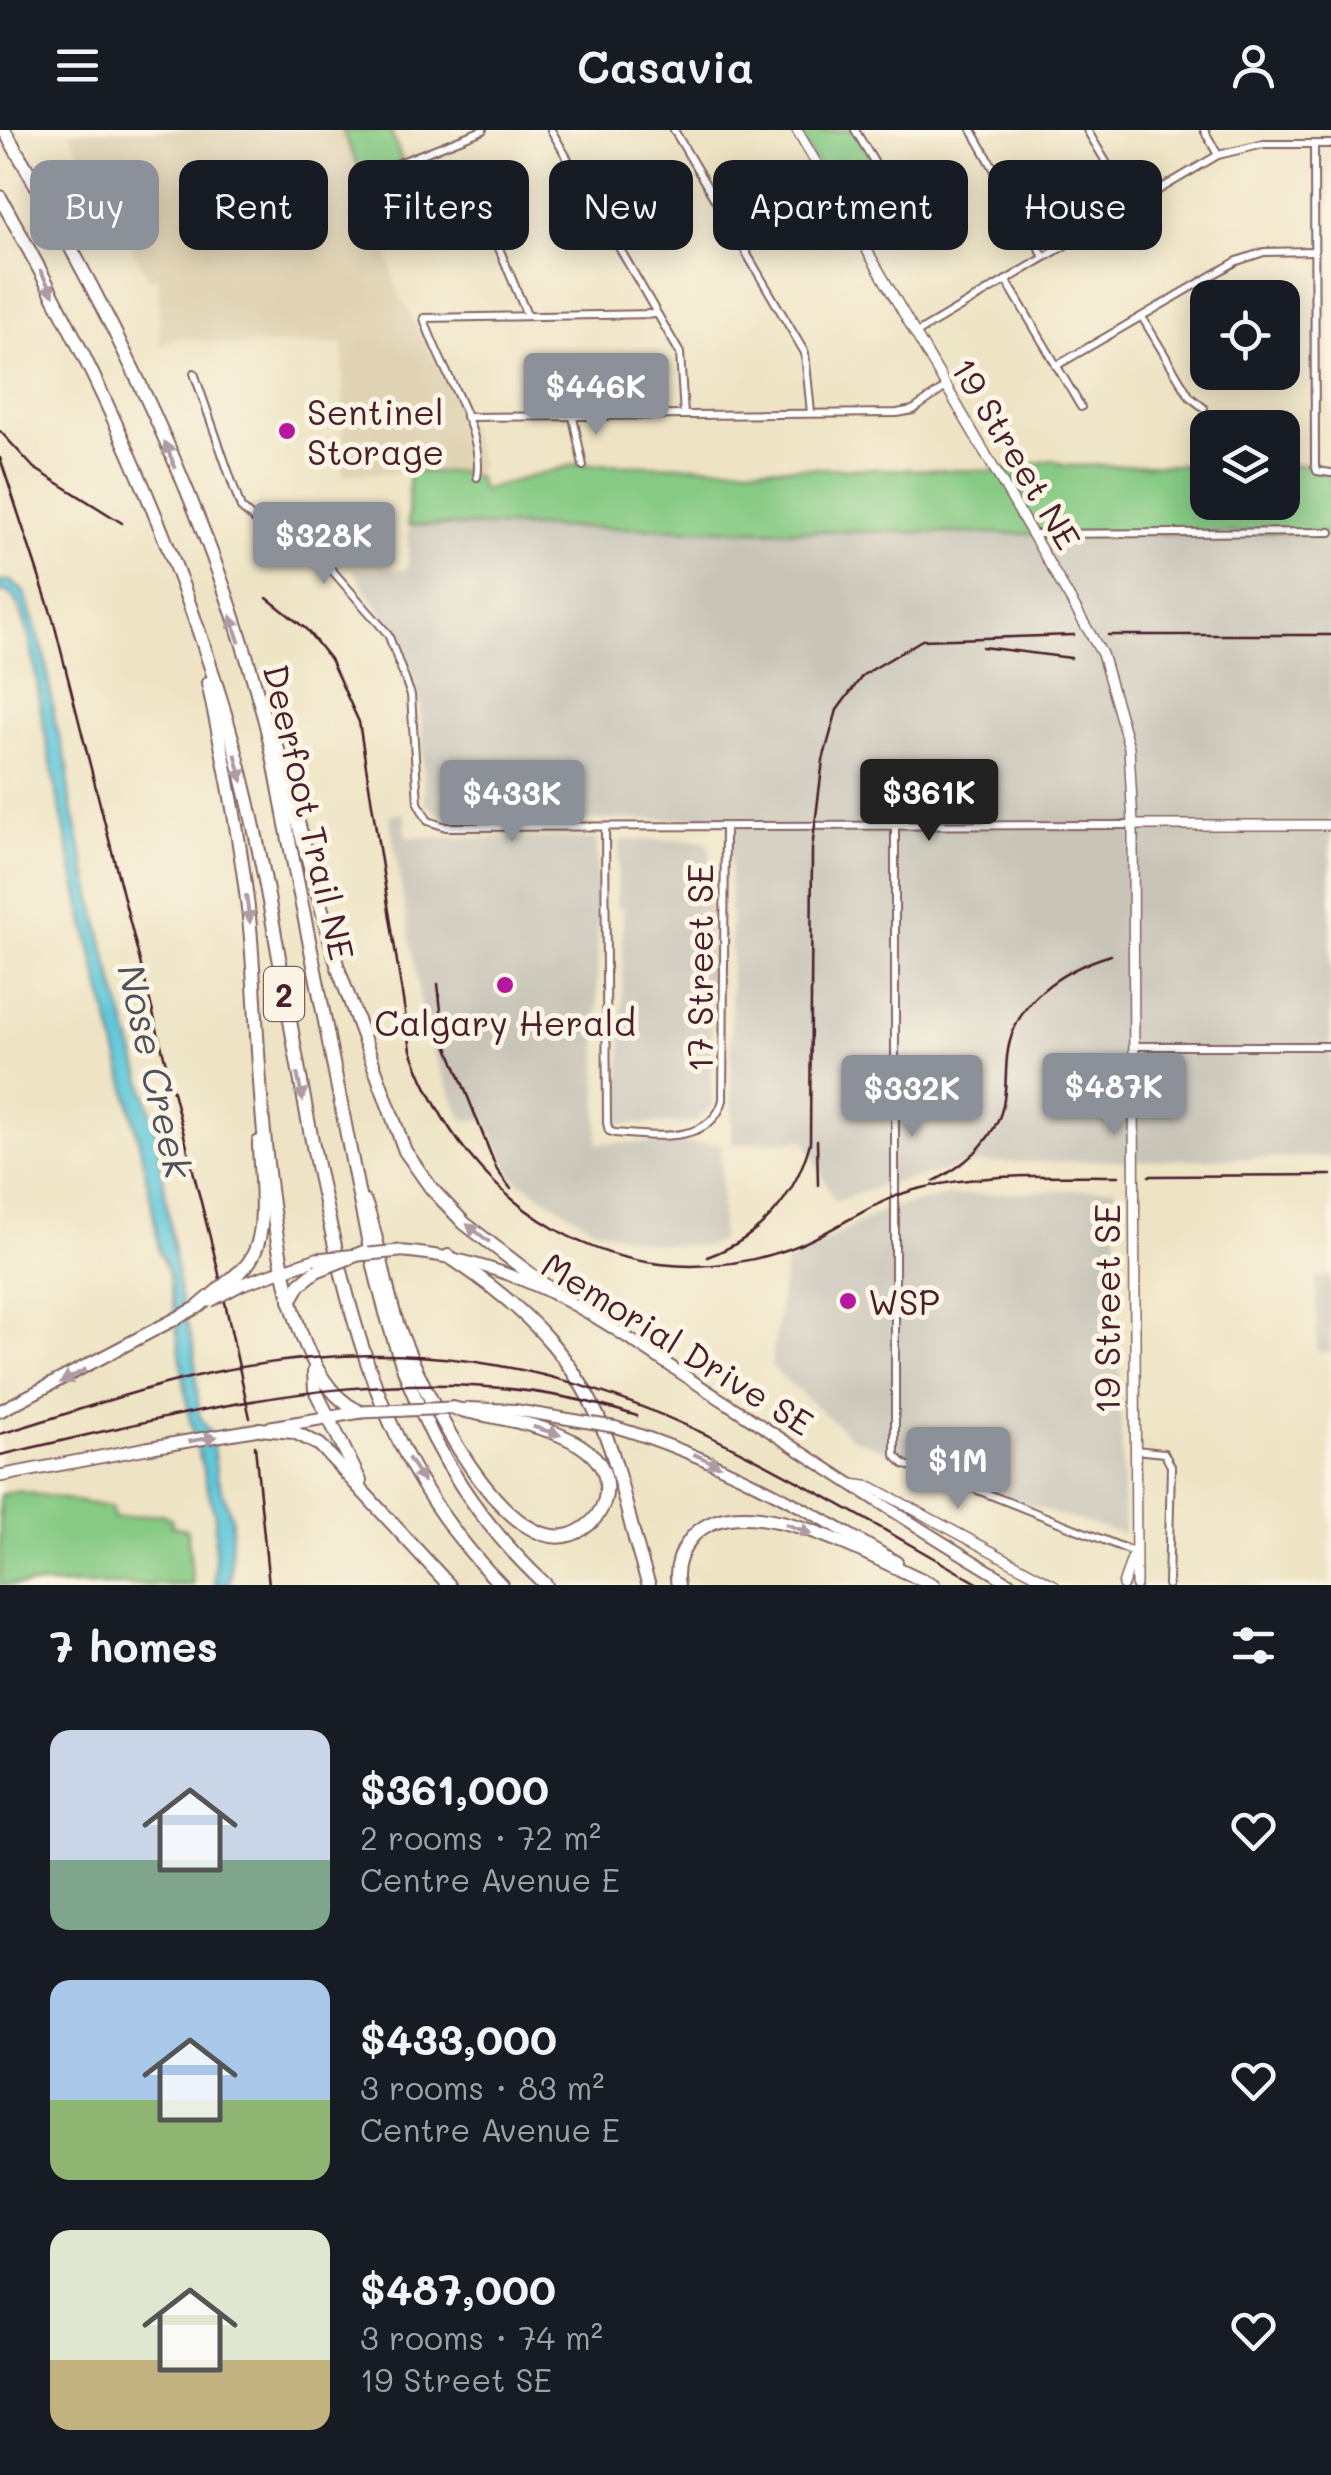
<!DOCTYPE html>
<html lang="en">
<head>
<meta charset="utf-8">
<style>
  :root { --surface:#171b24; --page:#242831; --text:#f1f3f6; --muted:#9ea1a6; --accent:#8c9099 }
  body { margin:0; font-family:Mali,sans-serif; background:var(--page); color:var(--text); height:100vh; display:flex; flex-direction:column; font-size:38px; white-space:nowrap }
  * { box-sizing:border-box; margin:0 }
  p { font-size:32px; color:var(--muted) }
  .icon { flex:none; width:55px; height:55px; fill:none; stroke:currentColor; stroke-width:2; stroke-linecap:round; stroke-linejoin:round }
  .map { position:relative; height:1455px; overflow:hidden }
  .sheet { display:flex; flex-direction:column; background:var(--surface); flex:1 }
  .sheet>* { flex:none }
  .banner { position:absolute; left:30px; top:30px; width:1272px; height:90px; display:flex; gap:20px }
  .buttons { position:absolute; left:1190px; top:150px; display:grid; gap:20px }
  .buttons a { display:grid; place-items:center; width:110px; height:110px; border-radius:20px; background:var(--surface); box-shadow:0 5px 25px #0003; font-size:50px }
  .price { position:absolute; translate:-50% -85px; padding:0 22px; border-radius:10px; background:var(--accent); color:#fff; font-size:32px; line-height:65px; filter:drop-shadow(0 2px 5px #0008) }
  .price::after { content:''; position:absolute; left:50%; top:60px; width:30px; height:22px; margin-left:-15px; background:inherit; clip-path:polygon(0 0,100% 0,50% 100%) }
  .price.active { background:#222; color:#fff }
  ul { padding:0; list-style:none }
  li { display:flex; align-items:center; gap:30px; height:250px; padding:0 50px }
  li span { display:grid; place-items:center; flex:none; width:280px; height:200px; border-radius:20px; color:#555 }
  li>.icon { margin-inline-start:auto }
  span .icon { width:120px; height:120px; fill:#fffc; stroke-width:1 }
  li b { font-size:42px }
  h2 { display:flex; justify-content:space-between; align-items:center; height:120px; padding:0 50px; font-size:42px }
  .pill { padding:0 35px; border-radius:20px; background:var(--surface); box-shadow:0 5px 25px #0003; font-size:35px; line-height:90px }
  .pill.active { background:var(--accent); color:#fff }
  header { display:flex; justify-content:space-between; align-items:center; height:130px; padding:0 50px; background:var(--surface); font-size:45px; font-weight:600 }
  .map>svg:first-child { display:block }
</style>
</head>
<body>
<header><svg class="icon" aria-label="menu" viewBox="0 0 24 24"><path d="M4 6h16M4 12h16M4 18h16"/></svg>Casavia<svg class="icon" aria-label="person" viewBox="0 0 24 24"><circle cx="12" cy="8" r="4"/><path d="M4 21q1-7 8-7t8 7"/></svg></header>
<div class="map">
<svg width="1331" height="1455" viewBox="0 0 1331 1455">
  <rect width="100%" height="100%" fill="#fcf5e5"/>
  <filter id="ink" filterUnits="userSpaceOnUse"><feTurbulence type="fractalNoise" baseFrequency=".01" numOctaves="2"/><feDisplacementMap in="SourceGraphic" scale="20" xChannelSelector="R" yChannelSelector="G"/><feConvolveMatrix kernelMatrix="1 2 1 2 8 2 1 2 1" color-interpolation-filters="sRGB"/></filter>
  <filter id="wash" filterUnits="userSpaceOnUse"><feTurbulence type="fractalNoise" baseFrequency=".0048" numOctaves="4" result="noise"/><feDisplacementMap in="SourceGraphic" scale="40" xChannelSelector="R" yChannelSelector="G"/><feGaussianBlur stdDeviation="2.25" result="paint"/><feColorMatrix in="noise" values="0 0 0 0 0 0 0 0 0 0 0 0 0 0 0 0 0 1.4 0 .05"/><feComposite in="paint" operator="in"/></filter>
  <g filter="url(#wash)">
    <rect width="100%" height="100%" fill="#eee4c5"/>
    <path fill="#e0d3b4" d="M68,0h274l41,100 14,60 69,127 14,44 -3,16 -68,-5 -66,3v-131l-112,1 -52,-8 -20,9 -1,-69 -9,3z"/>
    <g fill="#c8c4b8">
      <path d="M408,395l626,9 297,-2v625l-353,6 -98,23 -45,16 -30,-62 -73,4 -2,-326 -280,4 -25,-19 -4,-96 -14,-55 -54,-83h55z"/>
      <path d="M389,684h16l1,23 191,2 1,304h123v98l-16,5 -50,-2 -64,-17 -78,-50 -28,-58 -22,1 -36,-81z"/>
      <path d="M620,710h82l8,6 2,259 -18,18 -72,1 -5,-5 5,-76 1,-135 -7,-1z"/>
      <path d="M1115,1058l9,346 -66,-19 -207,-78 -80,-70 15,-104 99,-54 63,-13z"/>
      <path d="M1316,1147h15v75l-14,-1z"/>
    </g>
    <g fill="#86ca84" stroke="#687458" stroke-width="2.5">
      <path d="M342,0h48l13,32 -40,15z"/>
      <path d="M797,0h58l52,87 -44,28z"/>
      <path d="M1053,330l12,6 142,-1 1,37h74l1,-37h32l2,6 14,2v59l-297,2 -626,-9 1,-53h52l16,5 5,13 94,-26 421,7z"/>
      <path d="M17,1361l94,16 3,11 48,-4 10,6 -1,6 16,3 6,56h-193v-90z"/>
    </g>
    <path fill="#5ec7d9" stroke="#547382" stroke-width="2.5" d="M0,451h11l13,11 21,64 9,62 14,49 1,29 37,159 50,174 25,173 13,46 5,67 12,20 6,42 15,41 -2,67h-15v-69l-26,-100 -20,-141 -10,-24c-13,-97 -40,-188 -63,-282 -20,-82 -37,-164 -53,-246 -5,-28 -12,-114 -34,-130h-9z"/>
  </g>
  <g filter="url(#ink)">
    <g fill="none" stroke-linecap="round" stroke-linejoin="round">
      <g stroke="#836461" stroke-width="10">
        <g id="minor">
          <path d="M551,0l129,223 4,62"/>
          <path d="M674,0l131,223 6,60"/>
          <path d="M855,0l52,87 -44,28"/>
          <path d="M972,0l72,127"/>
          <path d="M1087,0l44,74"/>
          <path d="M1204,0l14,25"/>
          <path d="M1314,14l1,321 2,6 14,2"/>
          <path d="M363,47l120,-47"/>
          <path d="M498,116l29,69"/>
          <path d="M1006,150l75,127"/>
          <path d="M1142,187l48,80 14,11"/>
          <path d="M915,204l303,-179 46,-11h67"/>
          <path d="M1056,236l181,-105 27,-9 49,-1"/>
          <path d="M194,243l47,135 16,14 58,29 73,83 23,61 7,108 10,18 18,6 687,-2"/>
          <path d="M466,287l431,-4 16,-3 33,-23"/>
          <path d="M573,287l10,49"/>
          <path d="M477,347c9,-47 -40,-112 -53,-159l232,-4"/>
          <path d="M1034,404l297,-2"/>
          <path d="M895,695v630l10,10 25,6 204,81"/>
          <path d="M605,697l2,296 2,8 6,2c37,3 96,12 108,-33l2,-273"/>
          <path d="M1134,916h197"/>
          <path d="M1135,1320l29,3 7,13 -3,119"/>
        </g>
      </g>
      <g stroke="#836461" stroke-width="12">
        <g id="tertiary">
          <path d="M797,0l305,524 27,93 4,78 3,760"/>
          <path d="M1133,695h198"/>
          <path d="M852,1354l20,3 182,98"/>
          <path d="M1123,1455l11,-33"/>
        </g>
      </g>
      <g stroke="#836461" stroke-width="14">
        <g id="primary">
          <path d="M400,1121c138,11 213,80 325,151 95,62 190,125 288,183"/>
          <path d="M468,1278l47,2 77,13"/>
          <path d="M615,1297c101,30 192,82 282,135"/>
        </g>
      </g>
      <g stroke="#836461" stroke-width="15">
        <g id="trunk">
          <path d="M242,1154l75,-25"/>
          <path d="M0,1281l198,-104"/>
          <path d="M271,1297l90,-15"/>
          <path d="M0,1346l147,-28"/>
        </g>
      </g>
      <g stroke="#836461" stroke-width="16">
        <g id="motorway">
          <path d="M4,0c108,182 204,378 259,584 12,43 18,87 27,131 20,98 39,197 58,295 34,175 60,317 198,445"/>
          <path d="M0,67c94,168 175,342 228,527 46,158 61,323 98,483 33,146 65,267 175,378"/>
          <path d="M208,553c16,73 31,150 40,225 14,105 5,461 113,504"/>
          <path d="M272,598l66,240 67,183 26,37 33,35 91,70"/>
          <path d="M365,1072c15,40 19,84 33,124 19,53 112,254 186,202 15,-10 24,-27 22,-45 -4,-55 -112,-64 -154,-75"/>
          <path d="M448,1126c83,54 140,112 168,210 11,40 19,80 33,119"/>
          <path d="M237,1144c37,-25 22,-92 22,-132"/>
          <path d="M290,1171l10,-17 16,-13"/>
          <path d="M314,1242l1,18 45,91"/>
          <path d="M259,1299l35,3 26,13 129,140"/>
          <path d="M678,1455c-4,-18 4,-37 16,-50 52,-53 182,25 239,50"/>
        </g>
      </g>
      <use href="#minor" stroke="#fff" stroke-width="6"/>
      <use href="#tertiary" stroke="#fff" stroke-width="9"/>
      <use href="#primary" stroke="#fff" stroke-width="10"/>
      <use href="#trunk" stroke="#fff" stroke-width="11"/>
      <use href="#motorway" stroke="#fff" stroke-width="12"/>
      <g stroke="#4a1f2b" stroke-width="2.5">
        <path d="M0,1304c75,-22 148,-49 225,-64 316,-60 495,68 756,215"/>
        <path d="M0,1325c208,-47 426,-109 637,-39"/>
      </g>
      <g stroke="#4a1f2b" stroke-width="2.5">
        <path d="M0,301l34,37 88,55"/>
        <path d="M0,328l53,161 164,646 33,153"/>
        <path d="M267,468l39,31 24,30 29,63 52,328c55,156 206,255 372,201 47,-15 84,-48 131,-61 67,-18 137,-14 205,-14"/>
        <path d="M1108,505h223"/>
        <path d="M982,517l89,11"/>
        <path d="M438,854l6,53 53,133 14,19"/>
        <path d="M817,1010l1,45"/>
        <path d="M1149,1046l182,-1"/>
        <path d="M934,1051c28,-14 52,-34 65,-63 8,-18 6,-43 8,-61 6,-56 54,-87 104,-102"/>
        <path d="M707,1127c54,-19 88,-60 103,-114l2,-294 11,-89 14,-50 26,-35 59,-35 152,-5"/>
        <path d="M255,1316l14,139"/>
      </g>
      <g stroke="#836461" stroke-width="14" stroke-linecap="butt">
        <path id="primary-bridge" d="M592,1293l23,4"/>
      </g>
      <g stroke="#836461" stroke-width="15" stroke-linecap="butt">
        <g id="trunk-bridge">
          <path d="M317,1129l83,-8"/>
          <path d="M210,1171l32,-17"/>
          <path d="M361,1282l91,-4"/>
          <path d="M147,1318l112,-19"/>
        </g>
      </g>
      <g stroke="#836461" stroke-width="16" stroke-linecap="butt">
        <g id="motorway-bridge">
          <path d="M316,1141l48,-19"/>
          <path d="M198,1177l39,-33"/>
        </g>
      </g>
      <use href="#primary-bridge" stroke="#fff" stroke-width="10"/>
      <use href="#trunk-bridge" stroke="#fff" stroke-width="11"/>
      <use href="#motorway-bridge" stroke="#fff" stroke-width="12"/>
    </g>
    <defs><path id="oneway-solid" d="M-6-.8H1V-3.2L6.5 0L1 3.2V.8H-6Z" transform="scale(2.5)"/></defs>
    <g fill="#ae9aa0">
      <use href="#oneway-solid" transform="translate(47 153) rotate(62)"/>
      <use href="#oneway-solid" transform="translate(170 325) rotate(-113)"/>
      <use href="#oneway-solid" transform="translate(235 499) rotate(-108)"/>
      <use href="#oneway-solid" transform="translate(239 638) rotate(76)"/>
      <use href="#oneway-solid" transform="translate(248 779) rotate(82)"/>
      <use href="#oneway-solid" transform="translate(300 957) rotate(78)"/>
      <use href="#oneway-solid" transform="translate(478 1103) rotate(-142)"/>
      <use href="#oneway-solid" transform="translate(73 1246) rotate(152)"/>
      <use href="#oneway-solid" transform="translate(547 1301) rotate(17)"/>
      <use href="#oneway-solid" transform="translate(203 1309) rotate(-10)"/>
      <use href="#oneway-solid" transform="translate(707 1330) rotate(24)"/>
      <use href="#oneway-solid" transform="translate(416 1340) rotate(57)"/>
      <use href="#oneway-solid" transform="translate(799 1399) rotate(21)"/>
    </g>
  </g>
  <g fill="#b5179e" stroke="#fcf5e5" stroke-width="4">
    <circle cx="287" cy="301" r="10"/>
    <circle cx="505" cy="855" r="10"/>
    <circle cx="848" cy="1171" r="10"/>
  </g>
  <g text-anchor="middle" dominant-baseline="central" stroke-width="10" stroke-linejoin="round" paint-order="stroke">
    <rect fill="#fcf5e5" stroke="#7f5f63" stroke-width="2.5" x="264" y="837" width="40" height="54" rx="8"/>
    <g font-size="32" font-weight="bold" fill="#4a1f2b">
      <text x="284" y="864">2</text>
    </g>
    <g font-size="35" fill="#4a1f2b" stroke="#fcf5e5" text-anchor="start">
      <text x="307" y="281">Sentinel<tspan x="307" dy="40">Storage</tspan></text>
      <text x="505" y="892" text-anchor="middle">Calgary Herald</text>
      <text x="868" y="1171">WSP</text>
    </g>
    <g font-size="35" fill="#4a1f2b" stroke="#fcf5e5">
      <text transform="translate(1017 323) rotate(59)">19 Street NE</text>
      <text transform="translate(310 682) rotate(77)">Deerfoot Trail NE</text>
      <text transform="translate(699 838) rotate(-90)">17 Street SE</text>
      <text transform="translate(1106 1179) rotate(-90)">19 Street SE</text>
      <text transform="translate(678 1213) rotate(32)">Memorial Drive SE</text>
    </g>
    <g font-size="38" font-style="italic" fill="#50515f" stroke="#fcf5e5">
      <text transform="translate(156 941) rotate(77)">Nose Creek</text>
    </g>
  </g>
</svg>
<div class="buttons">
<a><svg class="icon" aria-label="locate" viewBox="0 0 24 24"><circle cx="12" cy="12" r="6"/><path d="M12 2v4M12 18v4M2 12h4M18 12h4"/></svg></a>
<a><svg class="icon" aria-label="layers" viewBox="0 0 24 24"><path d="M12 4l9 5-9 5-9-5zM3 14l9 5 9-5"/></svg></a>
</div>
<b class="price" style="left:596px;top:308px">$446K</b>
<b class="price" style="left:324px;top:457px">$328K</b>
<b class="price active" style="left:929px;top:714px">$361K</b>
<b class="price" style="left:512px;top:715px">$433K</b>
<b class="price" style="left:1114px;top:1008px">$487K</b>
<b class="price" style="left:912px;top:1010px">$332K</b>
<b class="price" style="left:958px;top:1382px">$1M</b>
<div class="banner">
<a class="pill active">Buy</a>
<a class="pill">Rent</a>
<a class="pill">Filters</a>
<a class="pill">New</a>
<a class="pill">Apartment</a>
<a class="pill">House</a>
</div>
</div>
<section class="sheet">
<h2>7 homes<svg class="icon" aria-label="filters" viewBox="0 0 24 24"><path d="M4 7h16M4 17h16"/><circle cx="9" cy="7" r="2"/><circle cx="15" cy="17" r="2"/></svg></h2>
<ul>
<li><span style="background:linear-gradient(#c9d6e8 65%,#7fa58c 0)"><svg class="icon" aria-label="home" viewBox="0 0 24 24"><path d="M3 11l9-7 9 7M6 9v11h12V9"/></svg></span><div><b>$361,000</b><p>2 rooms · 72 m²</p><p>Centre Avenue E</p></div><svg class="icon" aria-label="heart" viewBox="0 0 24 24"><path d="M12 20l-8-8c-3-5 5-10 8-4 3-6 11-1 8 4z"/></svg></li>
<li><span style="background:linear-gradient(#a9c7e8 60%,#8fb573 0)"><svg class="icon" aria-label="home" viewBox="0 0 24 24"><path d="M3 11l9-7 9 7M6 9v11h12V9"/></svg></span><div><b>$433,000</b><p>3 rooms · 83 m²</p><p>Centre Avenue E</p></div><svg class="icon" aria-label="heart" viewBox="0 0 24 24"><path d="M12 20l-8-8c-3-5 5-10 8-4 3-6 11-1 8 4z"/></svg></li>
<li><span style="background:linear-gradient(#dfe7d0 65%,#c2b280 0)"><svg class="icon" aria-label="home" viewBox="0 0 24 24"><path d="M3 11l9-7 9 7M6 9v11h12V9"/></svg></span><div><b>$487,000</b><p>3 rooms · 74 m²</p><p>19 Street SE</p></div><svg class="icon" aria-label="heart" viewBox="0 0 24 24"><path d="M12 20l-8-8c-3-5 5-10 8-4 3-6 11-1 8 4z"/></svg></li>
</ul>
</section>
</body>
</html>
